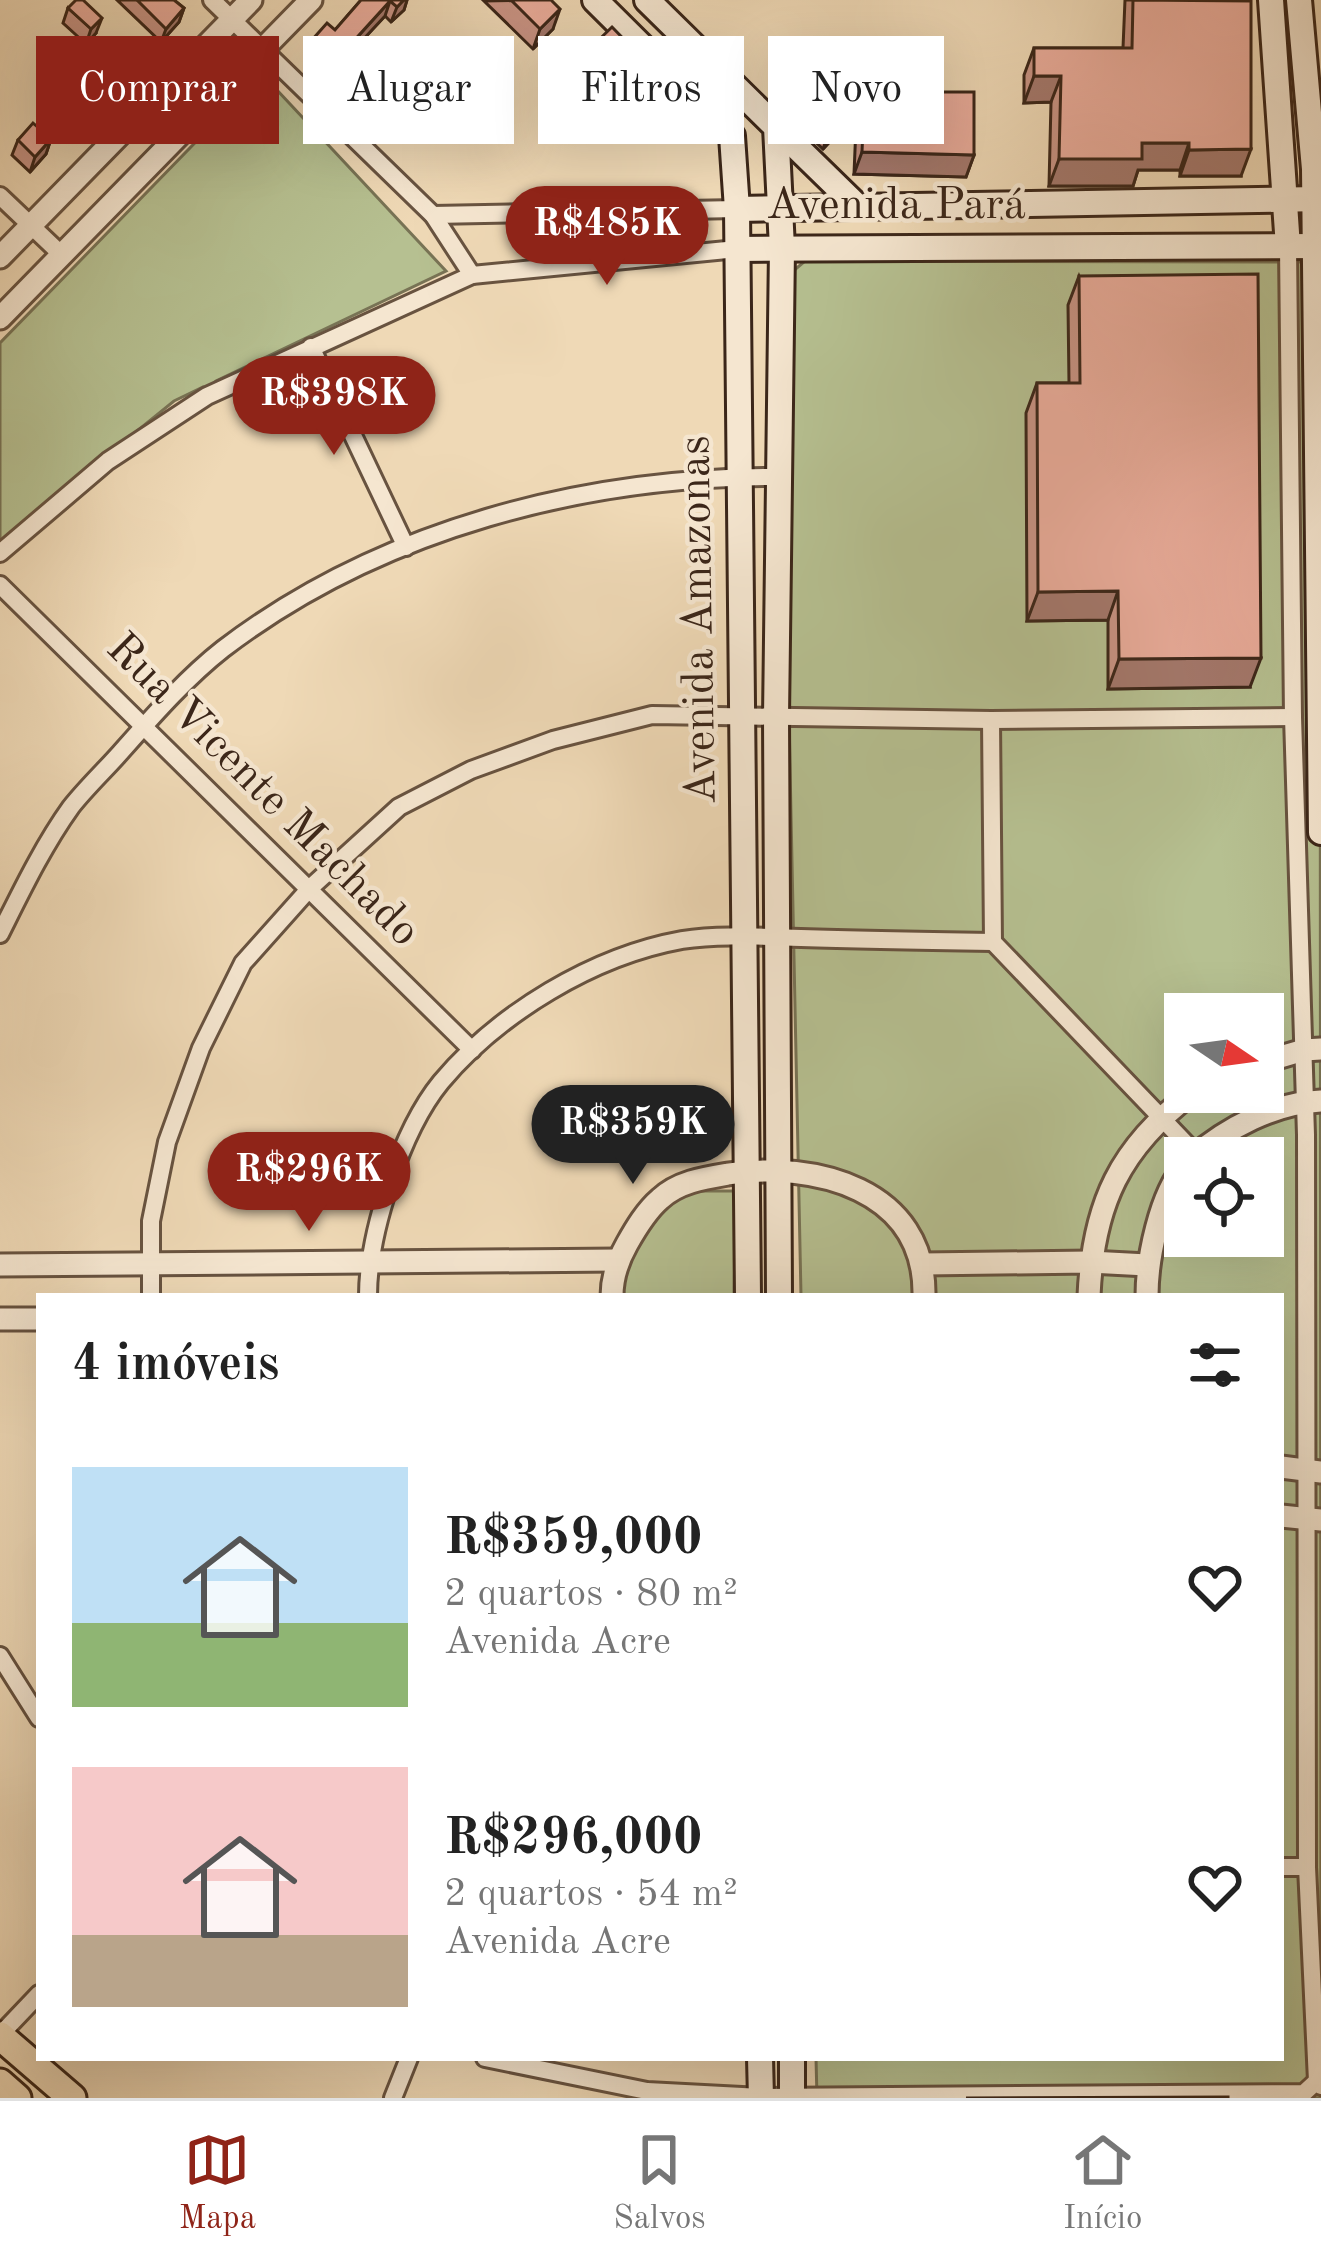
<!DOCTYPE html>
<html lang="pt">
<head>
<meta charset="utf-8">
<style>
  :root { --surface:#fff; --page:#f6f6f6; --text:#222; --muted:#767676; --line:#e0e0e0; --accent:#8f2418 }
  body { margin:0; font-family:"Old Standard TT",serif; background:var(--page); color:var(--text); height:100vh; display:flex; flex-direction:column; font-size:45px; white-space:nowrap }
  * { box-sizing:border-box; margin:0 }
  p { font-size:39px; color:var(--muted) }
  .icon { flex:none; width:66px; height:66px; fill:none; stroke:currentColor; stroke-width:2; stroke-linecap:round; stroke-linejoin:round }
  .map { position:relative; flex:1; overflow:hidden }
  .sheet { position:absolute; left:36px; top:1293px; width:1248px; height:768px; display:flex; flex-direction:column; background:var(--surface); border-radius:0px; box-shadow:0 12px 48px #0002 }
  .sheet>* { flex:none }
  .hud { position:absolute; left:36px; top:36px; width:1251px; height:108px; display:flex; gap:24px }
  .needle { width:78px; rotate:103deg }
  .buttons { position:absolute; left:1164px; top:993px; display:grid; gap:24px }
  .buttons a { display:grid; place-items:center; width:120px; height:120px; border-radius:0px; background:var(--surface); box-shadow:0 12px 48px #0002; font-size:60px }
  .price { position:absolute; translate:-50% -102px; padding:0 27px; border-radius:42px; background:var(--accent); color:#fff; font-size:39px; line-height:78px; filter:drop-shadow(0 3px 6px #0008) }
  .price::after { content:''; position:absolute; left:50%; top:72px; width:36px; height:27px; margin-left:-18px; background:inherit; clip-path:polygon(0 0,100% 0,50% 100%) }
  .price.on { background:#222; color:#fff }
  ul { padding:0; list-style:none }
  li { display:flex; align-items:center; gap:36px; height:300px; padding:0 36px }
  li span { display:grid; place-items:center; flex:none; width:336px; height:240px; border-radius:0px; color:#555 }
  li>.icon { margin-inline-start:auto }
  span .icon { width:144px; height:144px; fill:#fffc; stroke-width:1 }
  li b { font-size:51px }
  h2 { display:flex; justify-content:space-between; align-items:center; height:144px; padding:0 36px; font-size:51px }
  .tag { padding:0 42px; border-radius:0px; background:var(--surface); box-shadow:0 12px 48px #0002; font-size:42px; line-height:108px }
  .tag.on { background:var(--accent); color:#fff }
  .tab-bar { display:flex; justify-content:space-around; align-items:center; height:168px; border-top:3px solid var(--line); background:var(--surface); font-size:33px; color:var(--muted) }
  .tab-bar a { display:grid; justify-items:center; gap:6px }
  .tab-bar .on { color:var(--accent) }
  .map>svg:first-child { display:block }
</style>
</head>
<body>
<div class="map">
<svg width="1321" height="2098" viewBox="0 0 1321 2098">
  <rect width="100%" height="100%" fill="#efd9b6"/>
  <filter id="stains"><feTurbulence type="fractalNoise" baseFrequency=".00167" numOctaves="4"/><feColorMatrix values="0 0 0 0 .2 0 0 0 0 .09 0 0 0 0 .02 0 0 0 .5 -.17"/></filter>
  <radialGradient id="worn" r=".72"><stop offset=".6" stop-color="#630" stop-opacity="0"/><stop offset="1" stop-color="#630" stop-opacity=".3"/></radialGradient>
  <g fill="#b6c091" stroke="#787355" stroke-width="3" fill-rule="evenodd">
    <path d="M262,74l184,197 -230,110 -9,9 -4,-3 -29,14 -174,141v-199z"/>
    <path d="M805,261l515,1 1,1836h-504l-1,-40h465v-762h-480l-17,-819 8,-205zM1185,1014h78v78h-78zM1185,1158h78v78h-78z"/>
    <path d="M697,1191h39l-2,105h-112l2,-34 42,-60z"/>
  </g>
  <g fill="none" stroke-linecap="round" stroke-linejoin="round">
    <g stroke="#685340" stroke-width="22">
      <g id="minor">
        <path d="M212,0l221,215 39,60"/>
        <path d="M0,196l62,59"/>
        <path d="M433,215l304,-6"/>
        <path d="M1288,247l5,470 13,418 1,732 10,214 4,5"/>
        <path d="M311,347l95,200"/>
        <path d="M0,553l108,-92 99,-65 265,-121 265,-26"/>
        <path d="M0,585l472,465"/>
        <path d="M0,934c21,-42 43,-88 71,-127 15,-19 33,-36 49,-54 32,-36 66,-75 103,-104 157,-120 363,-173 558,-172"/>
        <path d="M993,942l203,212"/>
        <path d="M151,1296v-75l16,-79 34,-94 42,-85 67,-75 89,-81 72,-37 82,-30 99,-25 339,5 302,-3"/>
        <path d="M368,1296c0,-62 33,-165 73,-214 58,-69 152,-126 241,-142 38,-6 80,-3 119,-2 64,2 128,3 192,4l-2,-222"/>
        <path d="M0,1656l39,62"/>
        <path d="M1281,1867h26"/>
        <path d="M0,2035l39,-41"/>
        <path d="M485,2058l162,33 114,6 543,-4 13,-12"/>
        <path d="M393,2098l16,-40"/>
      </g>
    </g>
    <g stroke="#685340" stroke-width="27">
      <g id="tertiary">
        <path d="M0,257l251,-257"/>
        <path d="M0,318l311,-318"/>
        <path d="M1263,1062l41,-12 17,-1"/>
        <path d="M1192,1158c35,-30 82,-55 129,-57"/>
        <path d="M923,1264l167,-2 57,3"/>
        <path d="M0,1265l618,-5"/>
        <path d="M612,1296c0,-19 6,-36 15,-52 9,-16 19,-33 33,-45 18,-17 44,-21 68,-25 87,-13 198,15 196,122"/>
        <path d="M1089,1296c4,-92 31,-149 104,-204"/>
        <path d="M1147,1296c0,-37 13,-102 38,-130"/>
        <path d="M0,1319h39"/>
        <path d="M1281,1467l40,5"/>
        <path d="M1281,1516l40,4"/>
      </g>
    </g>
    <g stroke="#3b2619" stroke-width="30">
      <g id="secondary">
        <path d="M595,0l137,136 5,73 11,1087"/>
        <path d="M647,0l129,127 6,121 -6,469 3,579"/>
        <path d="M1271,0l17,247"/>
        <path d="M1299,0l15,169 7,663"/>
        <path d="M776,127l82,80"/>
        <path d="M737,209l584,-10"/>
        <path d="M737,249l584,-3"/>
        <path d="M760,2058l1,40"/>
        <path d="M792,2058v40"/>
      </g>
    </g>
    <g stroke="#3b2619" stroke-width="33">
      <g id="primary">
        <path d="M0,2036l72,62"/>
        <path d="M0,2083l17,15"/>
      </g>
    </g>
    <use href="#minor" stroke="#f5e6d0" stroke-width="16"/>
    <use href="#tertiary" stroke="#f5e6d0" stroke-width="21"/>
    <use href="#secondary" stroke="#f5e6d0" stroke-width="24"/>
    <use href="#primary" stroke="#efd9b6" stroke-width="27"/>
  </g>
  <g fill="#c99485" stroke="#3b2619" stroke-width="3">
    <path d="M117,0h57l10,8 -5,14 -18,20z"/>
    <path d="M361,0h46l-3,10 -13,12 -6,-6 -30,32 2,9 33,31 -5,15 -15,17 -23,-22 2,-5 -43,-38 6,-15 23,-10z"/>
    <path d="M551,0l2,29 -20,20 -49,-48z"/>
    <path d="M1125,0h56l60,176h-61v-6h-42l-5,16h-84l2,-84 -27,1v-28l10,-27h89z"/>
    <path d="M68,8l28,25 -10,11 -23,-21z"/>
    <path d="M577,61l73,5 -8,23 -43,44 -23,-11 9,-23 -16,-16z"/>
    <path d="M942,92l32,63 -8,22 -112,-3 2,-48 7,-20 -40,43 -23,-22 8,-23 67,-11 -10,11 42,19 27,1v-10z"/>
    <path d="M51,139l-5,15 -16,18 -18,-17 6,-15z"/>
    <path d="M1079,276l171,411 -142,2v-69l-81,1 -1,-208 11,-30h32l-1,-78z"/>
  </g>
  <g fill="#a4786c" stroke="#3b2619" stroke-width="3">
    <path d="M403,0h4l-3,10 -13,12 6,-15z"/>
    <path d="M390,1l-5,15 -40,43 6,-15z"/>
    <path d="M184,8l-5,14 -18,20 5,-13z"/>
    <path d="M560,9l-7,20 -20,20 7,-20z"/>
    <path d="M102,18l-6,15 -10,11 5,-15z"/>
    <path d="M650,66l-8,23 -43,44 8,-23z"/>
    <path d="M884,70l-9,23 -52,56 8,-23z"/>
    <path d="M1034,76h27l-10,26 -27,1z"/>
    <path d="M390,88l-5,15 -15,17 5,-15z"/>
    <path d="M51,139l-5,15 -16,18 5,-15z"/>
    <path d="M1142,143h47l-9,27h-42l-5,16h-84l10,-27z"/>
    <path d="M1251,149l-10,27h-61l9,-26z"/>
    <path d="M862,152l112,3 -8,22 -112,-3z"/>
    <path d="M1118,591l-10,29 -81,1 11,-29z"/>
    <path d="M1261,658l-11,29 -142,2 11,-30z"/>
  </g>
  <g fill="#eaac9b" stroke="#3b2619" stroke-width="3">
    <path d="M76,0h7l19,18 -11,11 -23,-21z"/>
    <path d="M137,0h37l10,8 -18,21z"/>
    <path d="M361,0h43l-7,7 -7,-6 -39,43 9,8 -4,4 34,32 -15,17 -22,-22 3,-3 -44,-40 15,-17 8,7z"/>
    <path d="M511,0h40l9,9 -20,20z"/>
    <path d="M1133,0l118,1v148l-62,1v-7h-47v16h-83l2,-83h-27v-28h98z"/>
    <path d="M612,27l38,39 -43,44 -23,-10 15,-18 -22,-21z"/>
    <path d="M861,49l23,21 -53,56 -23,-22z"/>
    <path d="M942,92h32v63l-112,-3 2,-48 44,2 -1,17 35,2z"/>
    <path d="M33,123l18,16 -16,18 -17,-17z"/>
    <path d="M1258,274l3,384 -142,1 -1,-68 -80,1 -1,-209h43l-1,-107z"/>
    <path d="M1228,2097v1h-262z"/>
  </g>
  <g text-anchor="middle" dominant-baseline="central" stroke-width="9" stroke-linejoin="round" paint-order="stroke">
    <g font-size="45" fill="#3b2619" stroke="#f5e6d0">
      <text x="896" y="206">Avenida Pará</text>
      <text transform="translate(700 620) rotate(-91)">Avenida Amazonas</text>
      <text transform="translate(262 791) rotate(45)">Rua Vicente Machado</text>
    </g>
  </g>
  <rect width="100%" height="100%" filter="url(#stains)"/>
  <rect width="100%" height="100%" fill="url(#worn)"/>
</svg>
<div class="buttons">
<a><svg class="needle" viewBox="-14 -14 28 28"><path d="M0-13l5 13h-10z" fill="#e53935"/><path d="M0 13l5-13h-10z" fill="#767676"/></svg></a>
<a><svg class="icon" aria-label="locate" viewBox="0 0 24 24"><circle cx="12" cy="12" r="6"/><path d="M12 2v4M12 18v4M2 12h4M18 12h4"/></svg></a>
</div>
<b class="price" style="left:607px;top:288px">R$485K</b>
<b class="price" style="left:334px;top:458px">R$398K</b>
<b class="price on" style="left:633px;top:1187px">R$359K</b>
<b class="price" style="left:309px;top:1234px">R$296K</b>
<div class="hud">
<a class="tag on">Comprar</a>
<a class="tag">Alugar</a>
<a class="tag">Filtros</a>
<a class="tag">Novo</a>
</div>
<section class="sheet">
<h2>4 imóveis<svg class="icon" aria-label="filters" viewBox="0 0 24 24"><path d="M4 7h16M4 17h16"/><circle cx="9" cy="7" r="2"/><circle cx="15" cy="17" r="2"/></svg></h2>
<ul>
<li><span style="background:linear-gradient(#bfe0f5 65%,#8fb573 0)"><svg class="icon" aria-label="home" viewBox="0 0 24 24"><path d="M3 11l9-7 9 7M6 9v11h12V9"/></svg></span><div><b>R$359,000</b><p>2 quartos · 80 m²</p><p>Avenida Acre</p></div><svg class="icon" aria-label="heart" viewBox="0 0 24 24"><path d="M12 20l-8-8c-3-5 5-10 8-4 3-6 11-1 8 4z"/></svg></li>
<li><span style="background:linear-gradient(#f6c9c9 70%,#b9a48a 0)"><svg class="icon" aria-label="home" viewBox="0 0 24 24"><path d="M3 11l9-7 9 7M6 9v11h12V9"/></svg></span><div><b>R$296,000</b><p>2 quartos · 54 m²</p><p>Avenida Acre</p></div><svg class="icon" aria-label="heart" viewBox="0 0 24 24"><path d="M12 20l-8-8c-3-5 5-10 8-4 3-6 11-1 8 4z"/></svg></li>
</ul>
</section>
</div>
<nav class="tab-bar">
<a class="on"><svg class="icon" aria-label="map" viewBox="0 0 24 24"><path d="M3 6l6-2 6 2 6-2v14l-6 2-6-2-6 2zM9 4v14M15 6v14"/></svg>Mapa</a>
<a><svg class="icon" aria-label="saved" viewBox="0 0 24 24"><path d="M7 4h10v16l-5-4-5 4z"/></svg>Salvos</a>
<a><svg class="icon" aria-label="home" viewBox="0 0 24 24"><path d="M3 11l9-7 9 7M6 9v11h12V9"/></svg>Início</a>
</nav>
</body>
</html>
